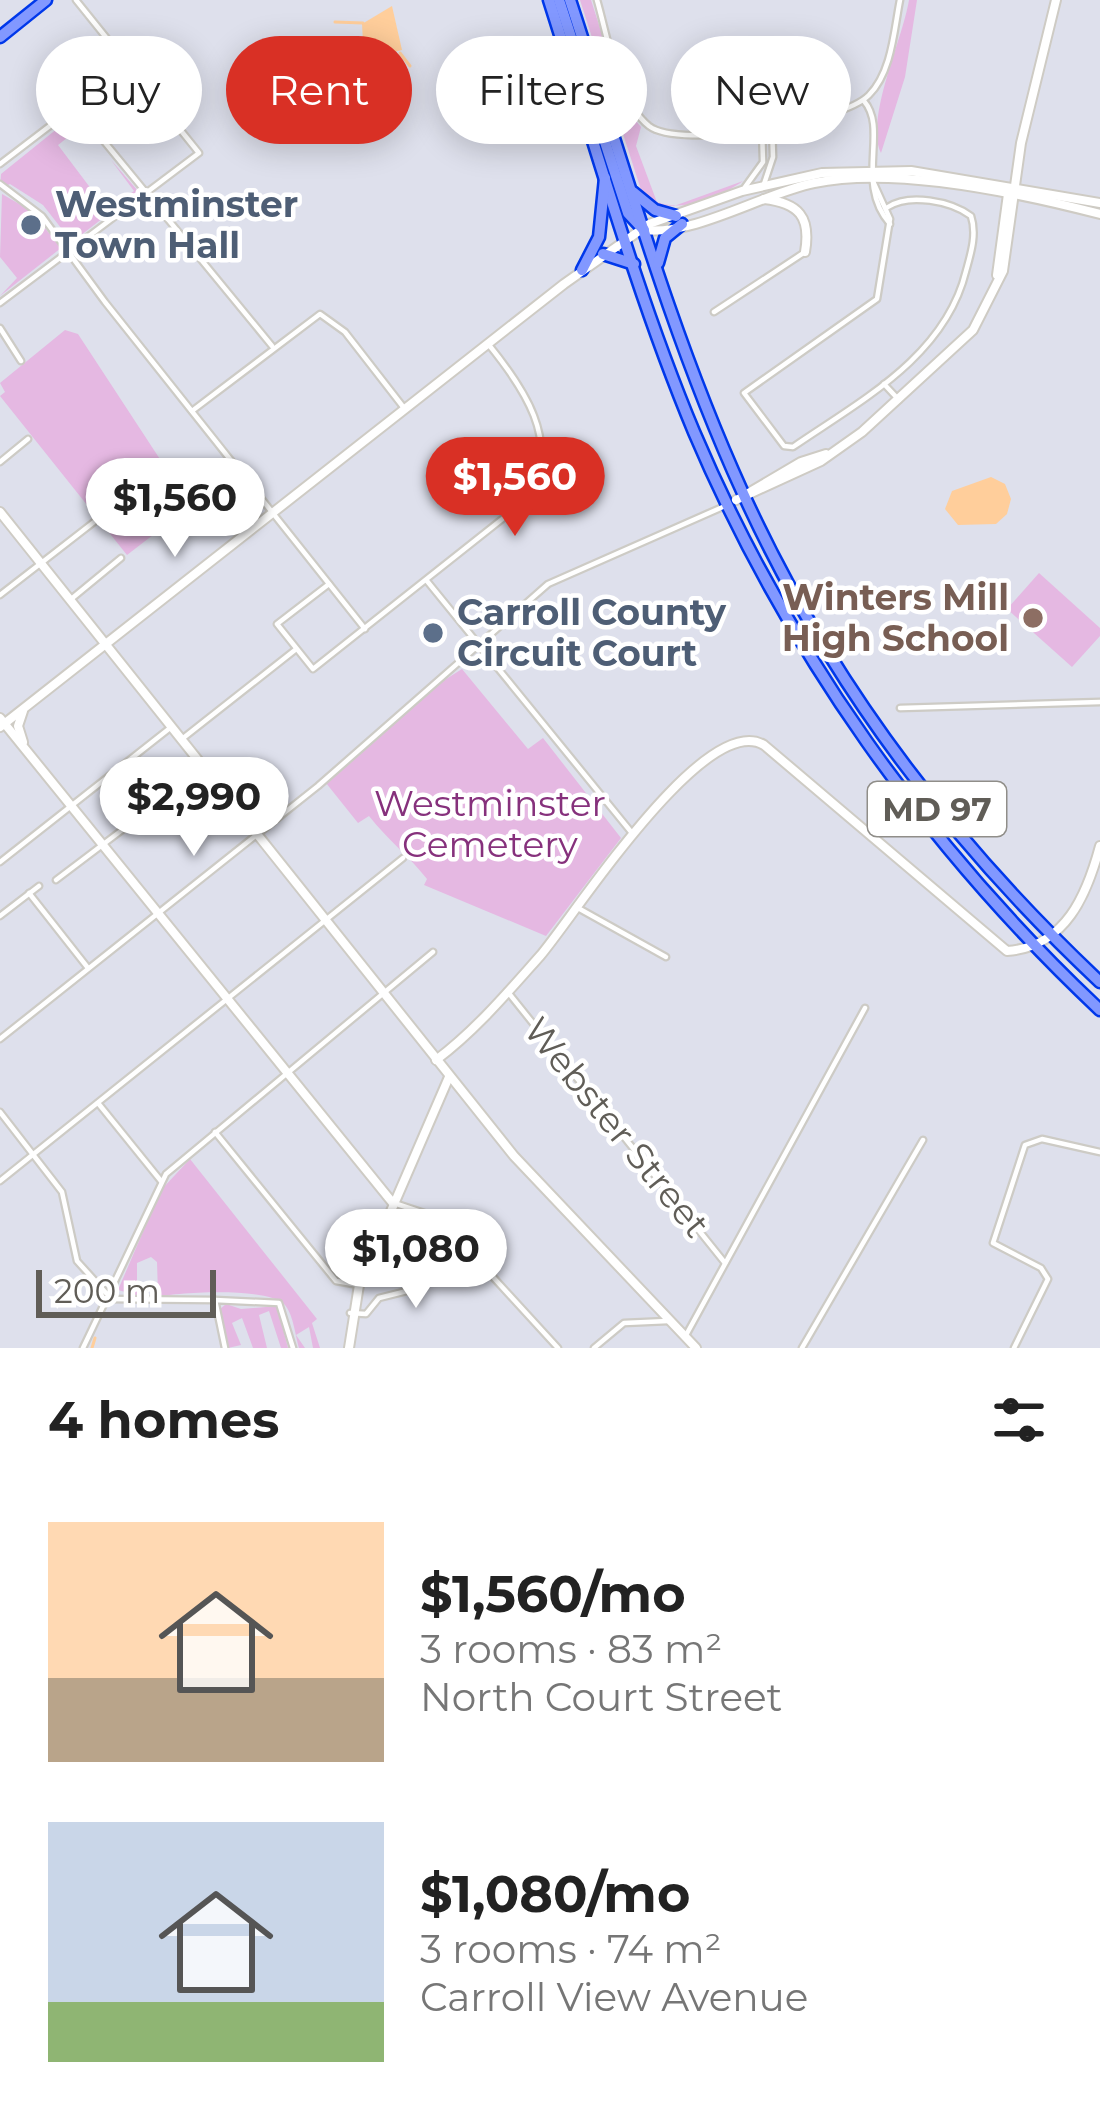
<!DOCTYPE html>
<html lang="en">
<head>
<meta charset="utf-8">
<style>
  :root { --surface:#fff; --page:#f2f2f2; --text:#222; --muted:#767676; --accent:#d93025 }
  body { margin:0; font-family:Montserrat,sans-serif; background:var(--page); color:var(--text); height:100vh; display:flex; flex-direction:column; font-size:45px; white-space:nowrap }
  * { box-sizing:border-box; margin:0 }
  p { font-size:39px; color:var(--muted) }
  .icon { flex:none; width:66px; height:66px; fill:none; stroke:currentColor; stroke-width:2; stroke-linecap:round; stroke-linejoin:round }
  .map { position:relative; height:1348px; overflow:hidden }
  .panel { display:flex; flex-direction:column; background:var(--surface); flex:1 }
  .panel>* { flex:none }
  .guide { position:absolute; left:36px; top:36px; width:1029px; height:108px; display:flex; gap:24px }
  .scale { position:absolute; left:36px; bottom:30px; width:180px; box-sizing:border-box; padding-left:12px; border:6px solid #605d57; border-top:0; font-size:33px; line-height:42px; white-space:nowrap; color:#605d57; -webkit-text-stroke:9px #fff; paint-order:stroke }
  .price { position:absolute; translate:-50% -102px; padding:0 27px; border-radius:42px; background:#fff; color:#222; font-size:39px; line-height:78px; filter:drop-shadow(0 3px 6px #0008) }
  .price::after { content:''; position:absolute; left:50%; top:72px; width:36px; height:27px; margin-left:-18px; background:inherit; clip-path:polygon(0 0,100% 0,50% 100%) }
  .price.on { background:var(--accent); color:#fff }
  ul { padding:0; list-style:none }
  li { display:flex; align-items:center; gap:36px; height:300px; padding:0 48px }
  li span { display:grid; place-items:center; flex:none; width:336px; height:240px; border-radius:0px; color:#555 }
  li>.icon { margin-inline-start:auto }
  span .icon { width:144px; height:144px; fill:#fffc; stroke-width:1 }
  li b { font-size:51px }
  h2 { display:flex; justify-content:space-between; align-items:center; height:144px; padding:0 48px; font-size:51px }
  .tag { padding:0 42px; border-radius:54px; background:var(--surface); box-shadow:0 6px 30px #0003; font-size:42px; line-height:108px }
  .tag.on { background:var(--accent); color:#fff }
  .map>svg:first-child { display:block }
</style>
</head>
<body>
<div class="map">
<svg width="1100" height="1348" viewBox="0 0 1100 1348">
  <rect width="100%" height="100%" fill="#dee0ec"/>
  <g fill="#e5b8e2">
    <path d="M580,0h11l35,109 15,18 -5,19 22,59 16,1 69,-25c-29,20 -72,37 -101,12z"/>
    <path d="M909,0h8l-12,77 -24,76c-16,-35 21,-111 28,-153z"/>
    <path d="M63,124l9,10 -14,11 49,65 27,-19 -23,-31 27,31 -66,51 -29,-37 -33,-21 -10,5 1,-15z"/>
    <path d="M2,194l31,18 -14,11 10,14 15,-10 17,21 -61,48 17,-18 -17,-21z"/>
    <path d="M65,330l13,4 110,168v6l-61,47 -127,-159 5,-4 -5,-9z"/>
    <path d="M1039,573l61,55v8l-28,31 -65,-58z"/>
    <path d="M462,669l66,80 15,-11 78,100 -75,98 -122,-51 3,-6c-18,-23 -39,-39 -58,-63l-11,7 -32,-40 109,-97z"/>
    <path d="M190,1159l127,160 -5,4 8,25h-7l-4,-21 -13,8 9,13h-6c-4,-14 -6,-35 -15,-44 -18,-17 -108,-12 -131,-6l5,-4 -1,-32 -6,-5 -14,6v28l6,6 -25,-7 43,-100z"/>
    <path d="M226,1304l15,5 36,-3 11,42h-7l-12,-37 -10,4 8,33h-14l-11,-30 -10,5 9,22 -13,3 -9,-38z"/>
  </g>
  <g fill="#ffce9b">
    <path d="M392,6l10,44 -19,5 -20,-13 -1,-18z"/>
    <path d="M991,477l14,7 6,15 -4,15 -11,10 -38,1 -13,-16 7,-18z"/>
  </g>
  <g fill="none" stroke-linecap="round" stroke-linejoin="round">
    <g stroke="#ffce9b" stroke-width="3">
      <path d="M335,22l28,1"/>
      <path d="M400,53l10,13"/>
      <path d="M92,1348l3,-10"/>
    </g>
    <g stroke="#cdcbc5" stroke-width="9">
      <g id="street">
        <path d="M597,0c11,38 20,100 52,126 31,24 193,-3 220,-31 23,-23 25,-65 31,-95"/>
        <path d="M864,101c25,29 -10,82 26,123"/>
        <path d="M75,106l197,240"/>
        <path d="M0,164l127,-97"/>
        <path d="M871,177l19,42 -13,80 -133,94 40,53 9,1c67,-46 152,-90 173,-176 5,-18 11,-37 5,-55 -20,-15 -62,-23 -83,-9"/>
        <path d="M0,184l42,32 63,86 260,327"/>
        <path d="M764,184l9,-27 -1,-32"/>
        <path d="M745,187l18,-25 -1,-35"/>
        <path d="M0,303l199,-150 -123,-153"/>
        <path d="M714,312l91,-60"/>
        <path d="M0,328l21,33"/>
        <path d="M884,384l15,16"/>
        <path d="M192,411l128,-97 25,18 59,76"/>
        <path d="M0,462l28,-23"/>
        <path d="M427,581l205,252"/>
        <path d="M329,584l-52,40 36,45 217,-172c31,-56 -7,-110 -41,-152"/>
        <path d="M0,595l94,-73"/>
        <path d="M70,600l51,-42"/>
        <path d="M900,708l200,-6"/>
        <path d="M182,739l113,-89"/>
        <path d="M0,862l170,-134"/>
        <path d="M56,880l148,-112"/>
        <path d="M29,893l59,75"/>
        <path d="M578,908l88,49"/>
        <path d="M0,916l39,-30"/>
        <path d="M507,991l218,272"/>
        <path d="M0,1039l318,-253 230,-202 177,-78"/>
        <path d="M98,1103l63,78"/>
        <path d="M0,1112l62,80 15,69 29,32"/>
        <path d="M215,1132l121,149 23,4"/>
        <path d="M0,1181l403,-323"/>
        <path d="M397,1204l42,14 119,130"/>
        <path d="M104,1299l111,1"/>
        <path d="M350,1313l16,1 13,-16 40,-10 44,-41"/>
        <path d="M685,1337l180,-329"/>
        <path d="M83,1348l83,-174 267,-222"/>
        <path d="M225,1348l-10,-48 64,3 14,45"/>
        <path d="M594,1348l30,-25 44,-2"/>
        <path d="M802,1348l121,-208"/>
        <path d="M1014,1348l34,-69 -7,-11 -48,-25 32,-98 17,-6 58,13"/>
      </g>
    </g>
    <g stroke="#cecbc4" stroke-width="12">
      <g id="secondary">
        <path d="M764,199c35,4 47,18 41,53"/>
        <path d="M644,230c51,6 120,-37 170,-47 82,-17 205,10 286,31"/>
        <path d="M997,275l11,-81"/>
        <path d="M745,495l56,-33 25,-8"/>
        <path d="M736,500l85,-39 41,-29 111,-102 30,-59 18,-128 35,-143"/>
        <path d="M0,512l514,644 182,192"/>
        <path d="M23,711l-5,15 5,16"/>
        <path d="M0,718l392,484"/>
        <path d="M0,727l564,-443 85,-60 93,-33 80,-18 89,-2 189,32"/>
        <path d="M436,1060c39,-29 72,-68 104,-104 35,-41 165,-246 224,-211l243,206c59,-4 80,-57 93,-105"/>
        <path d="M349,1348l10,-63 90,-208"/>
      </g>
    </g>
    <g stroke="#0038ea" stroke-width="15">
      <g id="highway">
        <path d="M549,0c46,144 87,293 145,432 93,219 233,415 406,578"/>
        <path d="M559,0l69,213 16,17"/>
        <path d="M570,0c54,165 100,333 172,491 85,188 208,350 358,491"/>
        <path d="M0,37l46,-37"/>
        <path d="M633,192l22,18 21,6"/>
        <path d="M603,254l31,10"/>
        <path d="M658,263l7,-25 17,-14"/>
        <path d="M582,270l17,-33 6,-59"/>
      </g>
    </g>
    <use href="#street" stroke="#fff" stroke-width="4.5"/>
    <use href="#secondary" stroke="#fff" stroke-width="8"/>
    <use href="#highway" stroke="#8298ff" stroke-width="10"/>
  </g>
  <g fill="#5c6f8a" stroke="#fff" stroke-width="4.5">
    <circle cx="31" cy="225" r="12"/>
    <circle cx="433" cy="633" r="12"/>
  </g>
  <circle fill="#8d6e63" stroke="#fff" stroke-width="4.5" cx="1033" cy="618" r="12"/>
  <g text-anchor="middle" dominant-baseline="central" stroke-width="9" stroke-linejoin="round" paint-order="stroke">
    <rect fill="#fff" stroke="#908e89" stroke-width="3" x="868" y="782" width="138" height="54" rx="9"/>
    <g font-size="33" font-weight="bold" fill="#605d57">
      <text x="937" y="809">MD 97</text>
    </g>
    <g font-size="36" font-weight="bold" fill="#4e5e75" stroke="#fff" text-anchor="start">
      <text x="55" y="204">Westminster<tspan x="55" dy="41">Town Hall</tspan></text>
      <text x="457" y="612">Carroll County<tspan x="457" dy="41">Circuit Court</tspan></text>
    </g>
    <g font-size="36" font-weight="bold" fill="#785e54" stroke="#fff" text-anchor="end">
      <text x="1009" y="597">Winters Mill<tspan x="1009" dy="41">High School</tspan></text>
    </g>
    <g font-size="36" fill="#86317c" stroke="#fff">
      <text x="490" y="803">Westminster<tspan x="490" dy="41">Cemetery</tspan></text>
    </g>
    <g font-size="36" fill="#605d57" stroke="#fff">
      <text transform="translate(617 1127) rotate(51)">Webster Street</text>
    </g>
  </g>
</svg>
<div class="scale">200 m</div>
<b class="price on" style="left:515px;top:539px">$1,560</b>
<b class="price" style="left:175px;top:560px">$1,560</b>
<b class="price" style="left:194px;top:859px">$2,990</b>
<b class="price" style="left:416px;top:1311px">$1,080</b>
<div class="guide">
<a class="tag">Buy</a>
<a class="tag on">Rent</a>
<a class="tag">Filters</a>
<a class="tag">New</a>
</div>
</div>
<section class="panel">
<h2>4 homes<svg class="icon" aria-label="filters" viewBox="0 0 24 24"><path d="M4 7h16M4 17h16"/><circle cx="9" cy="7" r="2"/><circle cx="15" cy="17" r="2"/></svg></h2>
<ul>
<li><span style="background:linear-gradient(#ffd9b3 65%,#b9a48a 0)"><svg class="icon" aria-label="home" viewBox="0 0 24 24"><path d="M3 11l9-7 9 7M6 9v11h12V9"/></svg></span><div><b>$1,560/mo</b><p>3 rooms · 83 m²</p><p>North Court Street</p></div></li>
<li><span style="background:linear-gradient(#c9d6e8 75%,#8fb573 0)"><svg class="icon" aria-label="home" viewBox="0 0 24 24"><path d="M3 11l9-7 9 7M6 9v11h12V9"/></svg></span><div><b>$1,080/mo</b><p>3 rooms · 74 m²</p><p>Carroll View Avenue</p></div></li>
</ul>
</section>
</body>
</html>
